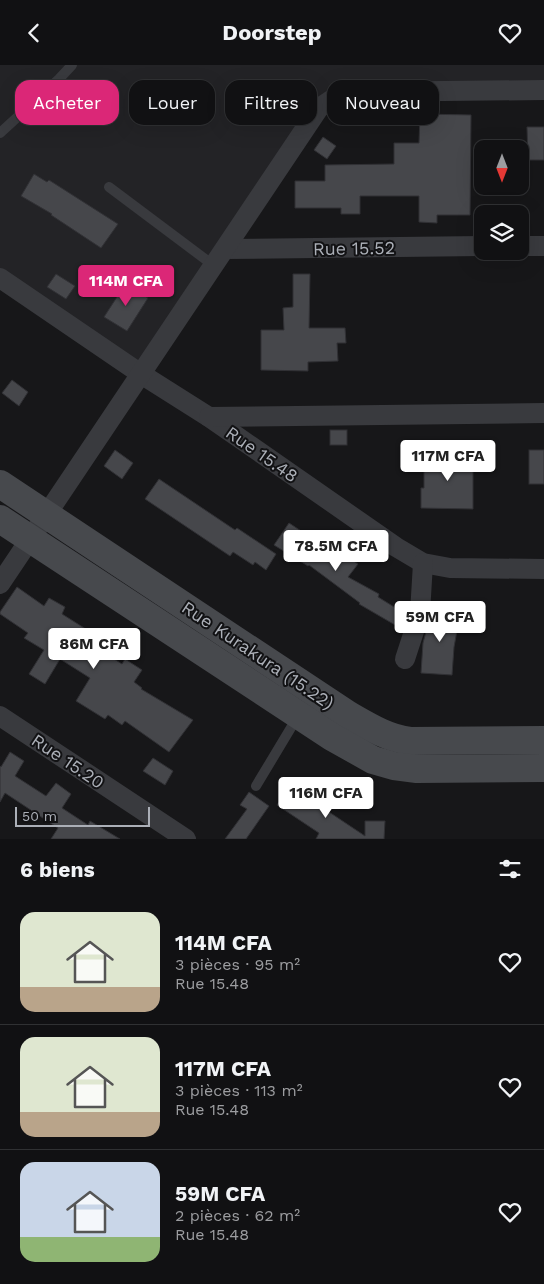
<!DOCTYPE html>
<html lang="fr">
<head>
<meta charset="utf-8">
<style>
  :root { --surface:#111113; --page:#1e1f21; --text:#f1f3f6; --muted:#9c9da0; --line:#303133; --accent:#db2777 }
  body { margin:0; font-family:"Work Sans",sans-serif; background:var(--page); color:var(--text); height:100vh; display:flex; flex-direction:column; font-size:19px; white-space:nowrap }
  * { box-sizing:border-box; margin:0 }
  p { font-size:16px; color:var(--muted) }
  .icon { flex:none; width:28px; height:28px; fill:none; stroke:currentColor; stroke-width:2; stroke-linecap:round; stroke-linejoin:round }
  .map { position:relative; height:774px; overflow:hidden }
  .panel { display:flex; flex-direction:column; background:var(--surface); flex:1 }
  .panel>* { flex:none }
  .banner { position:absolute; left:15px; top:15px; width:515px; height:45px; display:flex; gap:10px }
  .needle { width:32px; rotate:180deg }
  .controls { position:absolute; left:474px; top:75px; display:grid; gap:10px }
  .controls a { display:grid; place-items:center; width:55px; height:55px; border-radius:10px; background:var(--surface); box-shadow:0 5px 20px #0002,0 0 0 1px var(--line); font-size:25px }
  .scale { position:absolute; left:15px; bottom:12px; width:135px; box-sizing:border-box; padding-left:5px; border:2px solid #abafb7; border-top:0; font-size:14px; line-height:18px; white-space:nowrap; color:#abafb7; -webkit-text-stroke:4px #121214; paint-order:stroke }
  .price { position:absolute; translate:-50% -42px; padding:0 11px; border-radius:5px; background:#fff; color:#222; font-size:16px; line-height:32px; filter:drop-shadow(0 1px 2px #0008) }
  .price::after { content:''; position:absolute; left:50%; top:30px; width:15px; height:11px; margin-left:-8px; background:inherit; clip-path:polygon(0 0,100% 0,50% 100%) }
  .price.current { background:var(--accent); color:#fff }
  ul { padding:0; list-style:none }
  li { display:flex; align-items:center; gap:15px; height:125px; padding:0 20px }
  li+li { border-top:1px solid var(--line) }
  li span { display:grid; place-items:center; flex:none; width:140px; height:100px; border-radius:15px; color:#555 }
  li>.icon { margin-inline-start:auto }
  span .icon { width:60px; height:60px; fill:#fffc; stroke-width:1 }
  li b { font-size:21px }
  h2 { display:flex; justify-content:space-between; align-items:center; height:60px; padding:0 20px; font-size:21px }
  .chip { padding:0 18px; border-radius:15px; background:var(--surface); box-shadow:0 5px 20px #0002,0 0 0 1px var(--line); font-size:18px; line-height:45px }
  .chip.current { background:var(--accent); color:#fff }
  header { display:flex; justify-content:space-between; align-items:center; height:65px; padding:0 20px; background:var(--surface); font-size:22px; font-weight:700 }
  .map>svg:first-child { display:block }
</style>
</head>
<body>
<header><svg class="icon" aria-label="back" viewBox="0 0 24 24"><path d="M15 5l-7 7 7 7"/></svg>Doorstep<svg class="icon" aria-label="heart" viewBox="0 0 24 24"><path d="M12 20l-8-8c-3-5 5-10 8-4 3-6 11-1 8 4z"/></svg></header>
<div class="map">
<svg width="544" height="774" viewBox="0 0 544 774">
  <rect width="100%" height="100%" fill="#171719"/>
  <path fill="#232326" d="M0,0h544v25l-213,10 -190,274 -141,-90z"/>
  <g fill="#46474b" stroke="#313135">
    <path d="M420,49l51,1 -1,100h-33v8l-18,-1v-26h-59v18h-19v-6h-46v-27h30v-16l69,-1v-21h25z"/>
    <path d="M527,62h17v33h-16z"/>
    <path d="M323,72l13,9 -9,13 -13,-9z"/>
    <path d="M34,109l13,8 2,-2 69,44 -17,24 -50,-33 1,-1 -31,-18z"/>
    <path d="M56,209l19,12 -9,13 -19,-12z"/>
    <path d="M293,209h17l-1,54h36l1,15h-9l1,18 -30,1v9l-47,-1v-40h23l-1,-22 10,-1z"/>
    <path d="M126,218l22,15 -21,33 -23,-14z"/>
    <path d="M12,315l16,12 -9,14 -17,-13z"/>
    <rect x="330" y="365" width="17" height="15"/>
    <path d="M115,385l18,13 -11,16 -18,-13z"/>
    <rect x="529" y="385" width="15" height="34"/>
    <path d="M424,390h49v54l-52,-1v-20h3z"/>
    <path d="M159,414l76,51 2,-2 39,26 -10,16 -11,-8 -2,3 -20,-13 -3,4 -85,-57z"/>
    <path d="M289,458l39,26 1,-2 11,9 2,-3 16,11 -10,13 31,17 -1,3 29,18 -5,14 -43,-25 1,-1 -51,-38 -1,1 -34,-21z"/>
    <path d="M17,522l27,19 5,-8 16,9 -3,7 38,24 -5,9 27,17 3,-5 17,11 -8,12 8,6 -1,1 52,31 -24,32 -44,-31 -3,4 -14,-10 -3,4 -29,-18 14,-23 -30,-19 -15,25 -16,-10 15,-24 -20,-12 4,-5 -28,-19v-2z"/>
    <path d="M432,544l28,5 -6,33 -2,28 -31,-2 2,-30z"/>
    <path d="M10,687l14,9 -9,15 31,20 10,-13 15,11 -9,14 26,17 2,-4 30,18h-69l7,-11 -53,-35 -5,9v-36l1,1z"/>
    <path d="M153,693l20,13 -8,14 -22,-14z"/>
    <path d="M290,721l75,50v-15h20l-1,18h-68l3,-6 -42,-28z"/>
    <path d="M249,727l20,14 -23,33h-21l22,-30 -7,-4z"/>
  </g>
  <g fill="none" stroke-linecap="round" stroke-linejoin="round">
    <g stroke="#393a3e" stroke-width="10">
      <path d="M0,68l59,-54 13,-14"/>
      <path d="M109,122l104,78"/>
      <path d="M256,721l42,-70"/>
    </g>
    <g stroke="#393a3e" stroke-width="20">
      <path d="M520,181h24"/>
      <path d="M225,184l257,-3"/>
      <path d="M0,213l141,96 68,43 187,130 27,16 27,5 94,1"/>
      <path d="M209,352l335,-4"/>
      <path d="M0,519l319,-476 12,-8 23,-8 190,-2"/>
      <path d="M405,594l15,-46 3,-50"/>
      <path d="M0,651l186,123"/>
    </g>
    <g stroke="#47494d" stroke-width="28">
      <path d="M0,419l347,230c21,12 40,24 63,27l134,-1"/>
      <path d="M0,454l332,218 41,23 21,6 23,3 127,-1"/>
    </g>
  </g>
  <g text-anchor="middle" dominant-baseline="central" stroke-width="4" stroke-linejoin="round" paint-order="stroke">
    <g font-size="18" fill="#abafb7" stroke="#121214">
      <text transform="translate(354 183) rotate(-1)">Rue 15.52</text>
      <text transform="translate(262 389) rotate(35)">Rue 15.48</text>
      <text transform="translate(258 590) rotate(34)">Rue Kurakura (15.22)</text>
      <text transform="translate(68 696) rotate(34)">Rue 15.20</text>
    </g>
  </g>
</svg>
<div class="controls">
<a><svg class="needle" viewBox="-14 -14 28 28"><path d="M0-13l5 13h-10z" fill="#e53935"/><path d="M0 13l5-13h-10z" fill="#9c9da0"/></svg></a>
<a><svg class="icon" aria-label="layers" viewBox="0 0 24 24"><path d="M12 4l9 5-9 5-9-5zM3 14l9 5 9-5"/></svg></a>
</div>
<div class="scale">50 m</div>
<b class="price current" style="left:126px;top:242px">114M CFA</b>
<b class="price" style="left:448px;top:417px">117M CFA</b>
<b class="price" style="left:336px;top:507px">78.5M CFA</b>
<b class="price" style="left:440px;top:578px">59M CFA</b>
<b class="price" style="left:94px;top:605px">86M CFA</b>
<b class="price" style="left:326px;top:754px">116M CFA</b>
<div class="banner">
<a class="chip current">Acheter</a>
<a class="chip">Louer</a>
<a class="chip">Filtres</a>
<a class="chip">Nouveau</a>
</div>
</div>
<section class="panel">
<h2>6 biens<svg class="icon" aria-label="filters" viewBox="0 0 24 24"><path d="M4 7h16M4 17h16"/><circle cx="9" cy="7" r="2"/><circle cx="15" cy="17" r="2"/></svg></h2>
<ul>
<li><span style="background:linear-gradient(#dfe7d0 75%,#b9a48a 0)"><svg class="icon" aria-label="home" viewBox="0 0 24 24"><path d="M3 11l9-7 9 7M6 9v11h12V9"/></svg></span><div><b>114M CFA</b><p>3 pièces · 95 m²</p><p>Rue 15.48</p></div><svg class="icon" aria-label="heart" viewBox="0 0 24 24"><path d="M12 20l-8-8c-3-5 5-10 8-4 3-6 11-1 8 4z"/></svg></li>
<li><span style="background:linear-gradient(#dfe7d0 75%,#b9a48a 0)"><svg class="icon" aria-label="home" viewBox="0 0 24 24"><path d="M3 11l9-7 9 7M6 9v11h12V9"/></svg></span><div><b>117M CFA</b><p>3 pièces · 113 m²</p><p>Rue 15.48</p></div><svg class="icon" aria-label="heart" viewBox="0 0 24 24"><path d="M12 20l-8-8c-3-5 5-10 8-4 3-6 11-1 8 4z"/></svg></li>
<li><span style="background:linear-gradient(#c9d6e8 75%,#8fb573 0)"><svg class="icon" aria-label="home" viewBox="0 0 24 24"><path d="M3 11l9-7 9 7M6 9v11h12V9"/></svg></span><div><b>59M CFA</b><p>2 pièces · 62 m²</p><p>Rue 15.48</p></div><svg class="icon" aria-label="heart" viewBox="0 0 24 24"><path d="M12 20l-8-8c-3-5 5-10 8-4 3-6 11-1 8 4z"/></svg></li>
</ul>
</section>
</body>
</html>
